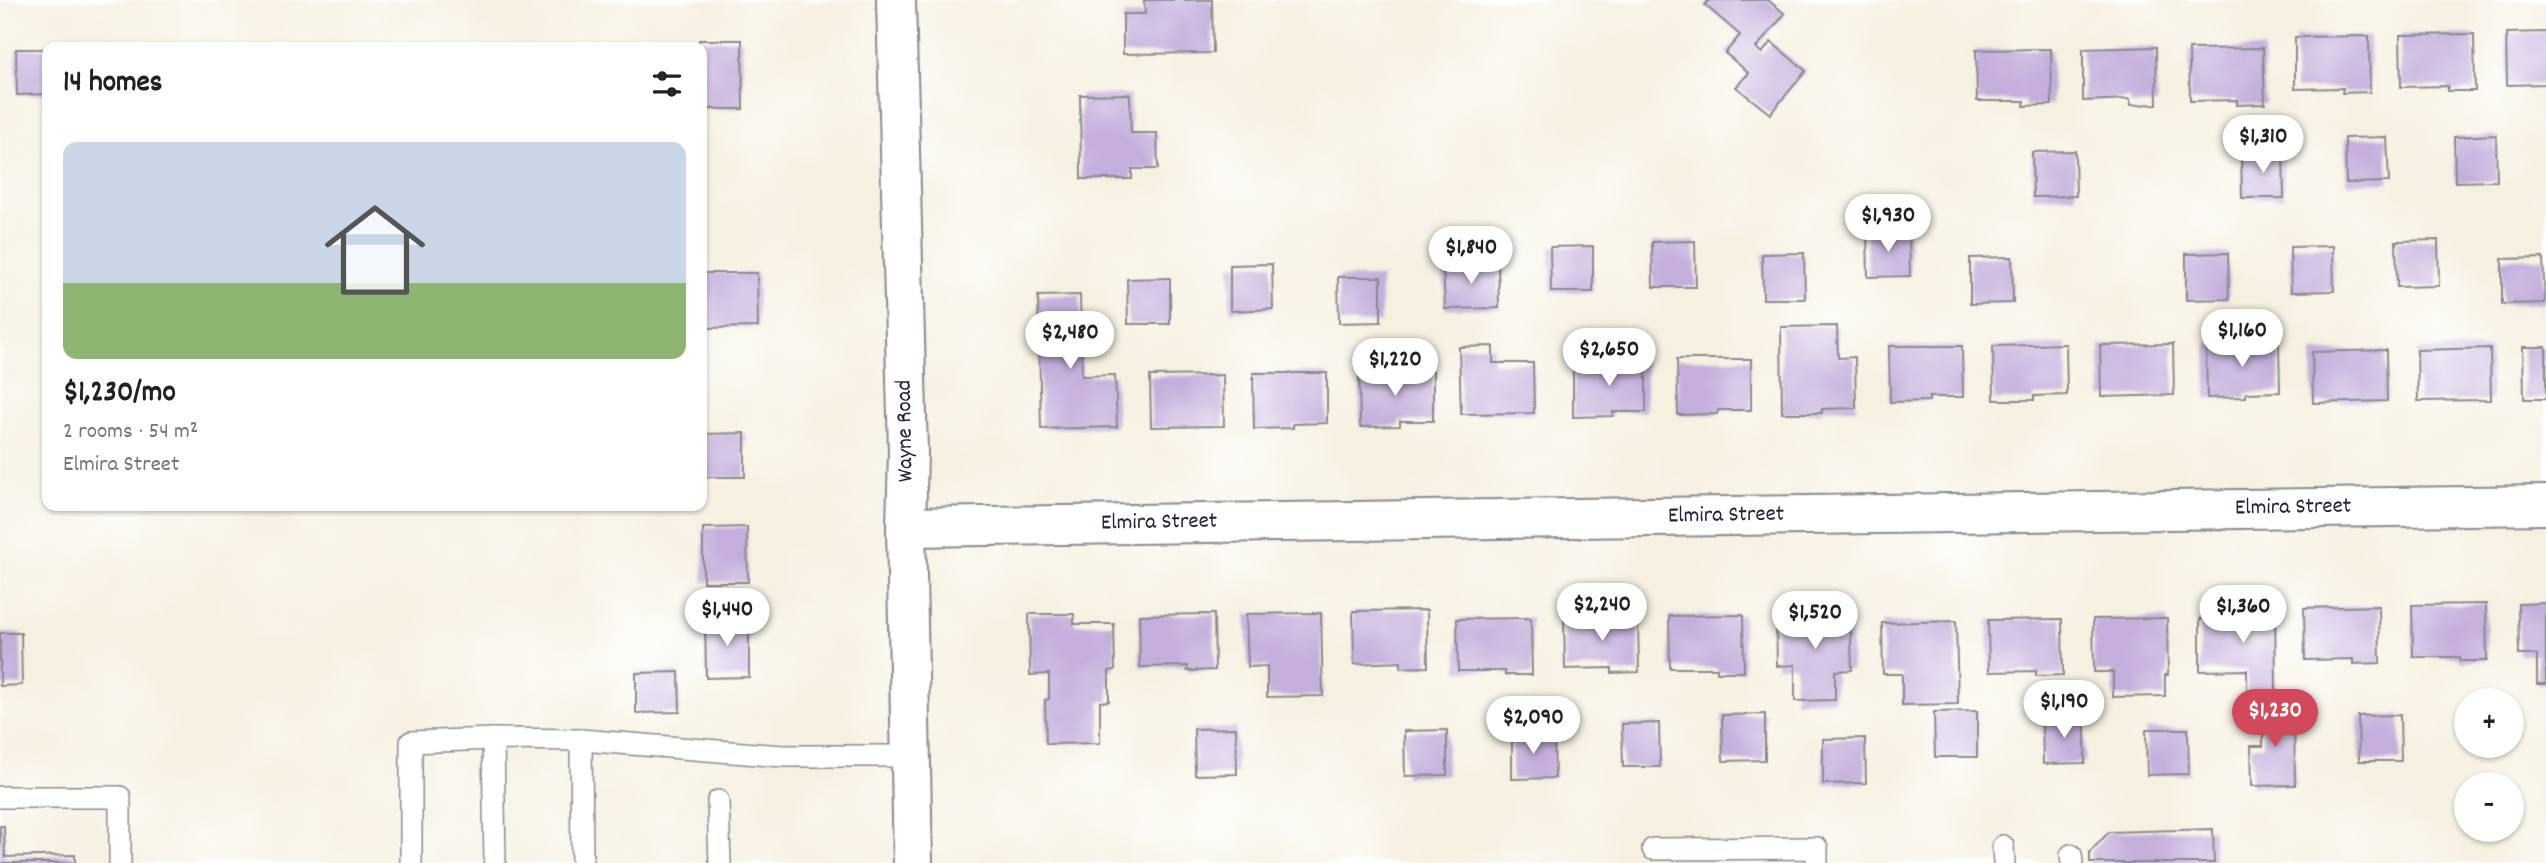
<!DOCTYPE html>
<html lang="en">
<head>
<meta charset="utf-8">
<style>
  :root { --surface:#fff; --page:#f2f2f2; --text:#202124; --muted:#757577; --line:#e0e0e0; --accent:#d1495b }
  body { margin:0; font-family:Dekko,sans-serif; background:var(--page); color:var(--text); height:100vh; display:flex; flex-direction:column; font-size:26px; white-space:nowrap }
  * { box-sizing:border-box; margin:0 }
  p { font-size:23px; color:var(--muted) }
  .icon { flex:none; width:38px; height:38px; fill:none; stroke:currentColor; stroke-width:2; stroke-linecap:round; stroke-linejoin:round }
  .map { position:relative; flex:1; overflow:hidden }
  .details { position:absolute; left:42px; top:42px; width:665px; height:469px; display:flex; flex-direction:column; background:var(--surface); border-radius:14px; box-shadow:0 2px 5px #0004 }
  .details>* { flex:none }
  .buttons { position:absolute; left:2454px; top:688px; display:grid; gap:14px }
  .buttons a { display:grid; place-items:center; width:70px; height:70px; border-radius:50%; background:var(--surface); box-shadow:0 2px 5px #0004; font-size:35px }
  .price { position:absolute; translate:-50% -60px; padding:0 16px; border-radius:24px; background:#fff; color:#222; font-size:23px; line-height:46px; filter:drop-shadow(0 2px 4px #0008) }
  .price::after { content:''; position:absolute; left:50%; top:42px; width:21px; height:16px; margin-left:-10px; background:inherit; clip-path:polygon(0 0,100% 0,50% 100%) }
  .price.selected { background:var(--accent); color:#fff }
  ul { padding:0; list-style:none }
  li { display:grid; align-content:center; gap:14px; height:371px; padding:0 21px }
  li+li { border-top:2px solid var(--line) }
  li span { display:grid; place-items:center; height:217px; border-radius:14px; color:#555 }
  li>.icon { margin-inline-start:auto }
  span .icon { width:126px; height:126px; fill:#fffc; stroke-width:1 }
  li b { font-size:30px }
  h2 { display:flex; justify-content:space-between; align-items:center; height:84px; padding:0 21px; font-size:30px }
  .map>svg:first-child { display:block }
</style>
</head>
<body>
<div class="map">
<svg width="2546" height="863" viewBox="0 0 2546 863">
  <rect width="100%" height="100%" fill="#fff"/>
  <filter id="ink" filterUnits="userSpaceOnUse"><feTurbulence type="fractalNoise" baseFrequency=".0143" numOctaves="2"/><feDisplacementMap in="SourceGraphic" scale="14" xChannelSelector="R" yChannelSelector="G"/><feConvolveMatrix kernelMatrix="1 2 1 2 8 2 1 2 1" color-interpolation-filters="sRGB"/></filter>
  <filter id="wash" filterUnits="userSpaceOnUse"><feTurbulence type="fractalNoise" baseFrequency=".00686" numOctaves="4" result="noise"/><feDisplacementMap in="SourceGraphic" scale="28" xChannelSelector="R" yChannelSelector="G"/><feGaussianBlur stdDeviation="1.57" result="paint"/><feColorMatrix in="noise" values="0 0 0 0 0 0 0 0 0 0 0 0 0 0 0 0 0 1.4 0 .05"/><feComposite in="paint" operator="in"/></filter>
  <g filter="url(#wash)">
    <rect width="100%" height="100%" fill="#f6f0e0"/>
    <g id="blocks">
      <g fill="#c4afdc">
        <path d="M1144,0h68l1,53 -90,1v-40h22z"/>
        <path d="M1709,0h59l17,14 -29,34 6,5 9,-11 35,29 -36,43 -34,-27 13,-14 -24,-20 15,-18 -35,-30z"/>
        <path d="M2546,32v52l-39,1 -1,-52z"/>
        <path d="M2474,34l1,57h-27v-5l-47,1 -1,-52z"/>
        <path d="M2369,36l1,56 -28,1 1,-5 -48,1v-52z"/>
        <path d="M699,40h43l1,69h-41v-62h-3z"/>
        <path d="M2156,47l1,57 -26,1 -1,-6 -47,2v-52z"/>
        <path d="M2263,48l2,56 -28,1v-5l-47,1 -1,-52z"/>
        <path d="M16,49h31v45l-30,1z"/>
        <path d="M2051,49l1,56 -28,1 1,-5h-48l-1,-51z"/>
        <path d="M1130,94l1,39h26l1,36h-26v10h-51l-1,-84z"/>
        <path d="M2496,135l1,46 -42,1 -1,-45z"/>
        <path d="M2387,137l2,45 -43,1 -1,-45z"/>
        <path d="M2075,151l1,45 -43,1 -1,-45z"/>
        <path d="M2283,152l1,46h-42l-1,-45z"/>
        <path d="M1867,231h42l1,45 -42,1z"/>
        <path d="M2438,240l1,46 -42,1 -1,-46z"/>
        <path d="M1695,241l1,46h-43l-1,-45z"/>
        <path d="M1593,246v46h-42l-1,-45z"/>
        <path d="M2333,246l1,45 -43,1 -1,-45z"/>
        <path d="M1804,253l1,46h-42l-1,-45z"/>
        <path d="M2228,253l1,46 -43,1v-46z"/>
        <path d="M2012,257l1,46 -43,1v-46z"/>
        <path d="M2543,258l2,45 -43,1v-45z"/>
        <path d="M1498,263l1,45 -54,1 -2,-44z"/>
        <path d="M1272,264l1,45 -43,2v-46z"/>
        <path d="M702,273h55l1,54 -56,1z"/>
        <path d="M1338,277h43v45l-42,1z"/>
        <path d="M1170,278v46h-42l-1,-45z"/>
        <path d="M1080,295l2,81 33,-1 2,52 -76,2 -3,-133z"/>
        <path d="M1837,326l1,32 17,-1 1,51 -34,1v4h-40l-1,-86z"/>
        <path d="M2279,342l1,50 -34,1v4l-39,1 -1,-55z"/>
        <path d="M2066,344l1,51 -33,1v4h-40l-1,-54z"/>
        <path d="M2173,344l1,51 -73,2 -1,-52z"/>
        <path d="M1493,346v17h40l1,50 -73,1 -2,-67z"/>
        <path d="M1889,346h73l1,51h-34v4l-39,1z"/>
        <path d="M2523,347h23v52h-22z"/>
        <path d="M2490,348l1,52 -73,1 -1,-51z"/>
        <path d="M2386,350l1,51 -74,2 -1,-51z"/>
        <path d="M1677,359h74v51h-33l-1,4 -39,1z"/>
        <path d="M1646,361v51h-33v4l-40,1v-55z"/>
        <path d="M1359,371h74v50h-33v5l-40,1z"/>
        <path d="M1253,373h74v50l-34,1v4l-39,1z"/>
        <path d="M1223,375l1,51 -73,1 -1,-51z"/>
        <path d="M745,433v44h-43v-43z"/>
        <path d="M747,527l1,55h-45v-54z"/>
        <path d="M2275,601l1,94 -29,1v-26l-47,1v-52l32,-1v-16z"/>
        <path d="M2546,603v81h-9v-29h-18l-1,-51z"/>
        <path d="M2486,604l1,57h-27v-4h-47l-1,-52z"/>
        <path d="M2379,606l1,57 -27,1v-5l-48,1 -1,-52z"/>
        <path d="M1427,610l1,57 -27,1v-6l-47,2 -1,-53z"/>
        <path d="M1850,612l2,58 -17,1v29l-40,1v-36l-18,1 -1,-52z"/>
        <path d="M1321,613l2,83 -56,1v-31l-19,1 -2,-53z"/>
        <path d="M1029,614h45v10h40l1,46 -6,1v30l-9,1v41l-54,1 -1,-44 4,-1v-25l-19,1z"/>
        <path d="M1214,614l1,56 -28,1 1,-5 -48,1 -1,-52z"/>
        <path d="M1743,615l1,57h-27v-4h-47l-1,-52z"/>
        <path d="M1638,616l1,56 -27,1v-5l-47,1 -1,-52z"/>
        <path d="M705,618h44v59l-43,1z"/>
        <path d="M1531,618l1,57h-27v-4h-47l-1,-52z"/>
        <path d="M2167,618l1,57h-3v21l-52,1v-25h-19l-1,-53z"/>
        <path d="M2062,619l1,56 -27,1v-5l-47,1 -1,-52z"/>
        <path d="M1956,621l2,83 -56,1v-31h-19l-1,-51z"/>
        <path d="M0,633h21l1,52 -22,1z"/>
        <path d="M679,672l1,40 -44,1v-40z"/>
        <path d="M2263,706h31l1,79 -43,1 -1,-40h12z"/>
        <path d="M1977,711v46h-42l-1,-45z"/>
        <path d="M1765,714v46l-42,1 -1,-46z"/>
        <path d="M2400,715l1,46h-42l-1,-45z"/>
        <path d="M2085,717v46l-42,1 -1,-46z"/>
        <path d="M1659,723l1,44h-37l-1,-43z"/>
        <path d="M1236,728l1,46 -42,1 -1,-46z"/>
        <path d="M2146,729h42l1,45 -42,1z"/>
        <path d="M1447,730v45l-42,1 -1,-45z"/>
        <path d="M1554,733l1,45 -43,1v-45z"/>
        <path d="M1865,738l1,45 -43,1v-45z"/>
        <path d="M0,826h4l1,31 70,-2v8h-75z"/>
        <path d="M2213,829l1,34h-124v-11l19,-20z"/>
      </g>
    </g>
  </g>
  <g filter="url(#ink)">
    <use href="#blocks" fill-opacity="0" stroke="#8c898e" stroke-width="2"/>
    <g fill="none" stroke-linecap="round" stroke-linejoin="round">
      <g stroke="#8c898e" stroke-width="24">
        <g id="service">
          <path d="M581,740l201,16h129"/>
          <path d="M0,797h120v66"/>
          <path d="M718,801l2,62"/>
          <path d="M2003,846l1,17"/>
          <path d="M1653,849l164,-1v15"/>
          <path d="M2071,855l1,8"/>
          <path d="M411,863v-121l82,-3"/>
          <path d="M495,863l-2,-124 88,1 1,123"/>
        </g>
      </g>
      <g stroke="#8c898e" stroke-width="42">
        <path id="minor" d="M906,527l1640,-22"/>
      </g>
      <g stroke="#8c898e" stroke-width="42">
        <path id="secondary" d="M896,0l12,452 -2,75 7,336"/>
      </g>
      <use href="#service" stroke="#fff" stroke-width="21"/>
      <use href="#minor" stroke="#fff" stroke-width="38"/>
      <use href="#secondary" stroke="#fff" stroke-width="38"/>
    </g>
  </g>
  <g text-anchor="middle" dominant-baseline="central" stroke-width="5" stroke-linejoin="round" paint-order="stroke">
    <g font-size="23" fill="#22223b" stroke="#fff">
      <text transform="translate(906 431) rotate(-91)">Wayne Road</text>
      <text transform="translate(2293 508) rotate(-1)">Elmira Street</text>
      <text transform="translate(1726 516) rotate(-1)">Elmira Street</text>
      <text transform="translate(1159 523) rotate(-1)">Elmira Street</text>
    </g>
  </g>
</svg>
<div class="buttons">
<a>+</a>
<a>−</a>
</div>
<b class="price" style="left:2263px;top:175px">$1,310</b>
<b class="price" style="left:1888px;top:254px">$1,930</b>
<b class="price" style="left:1471px;top:286px">$1,840</b>
<b class="price" style="left:2242px;top:369px">$1,160</b>
<b class="price" style="left:1070px;top:371px">$2,480</b>
<b class="price" style="left:1609px;top:388px">$2,650</b>
<b class="price" style="left:1395px;top:398px">$1,220</b>
<b class="price" style="left:1602px;top:643px">$2,240</b>
<b class="price" style="left:2243px;top:645px">$1,360</b>
<b class="price" style="left:727px;top:648px">$1,440</b>
<b class="price" style="left:1815px;top:651px">$1,520</b>
<b class="price" style="left:2064px;top:740px">$1,190</b>
<b class="price selected" style="left:2275px;top:749px">$1,230</b>
<b class="price" style="left:1533px;top:756px">$2,090</b>
<section class="details">
<h2>14 homes<svg class="icon" aria-label="filters" viewBox="0 0 24 24"><path d="M4 7h16M4 17h16"/><circle cx="9" cy="7" r="2"/><circle cx="15" cy="17" r="2"/></svg></h2>
<ul>
<li><span style="background:linear-gradient(#c9d6e8 65%,#8fb573 0)"><svg class="icon" aria-label="home" viewBox="0 0 24 24"><path d="M3 11l9-7 9 7M6 9v11h12V9"/></svg></span><div><b>$1,230/mo</b><p>2 rooms · 54 m²</p><p>Elmira Street</p></div></li>
</ul>
</section>
</div>
</body>
</html>
